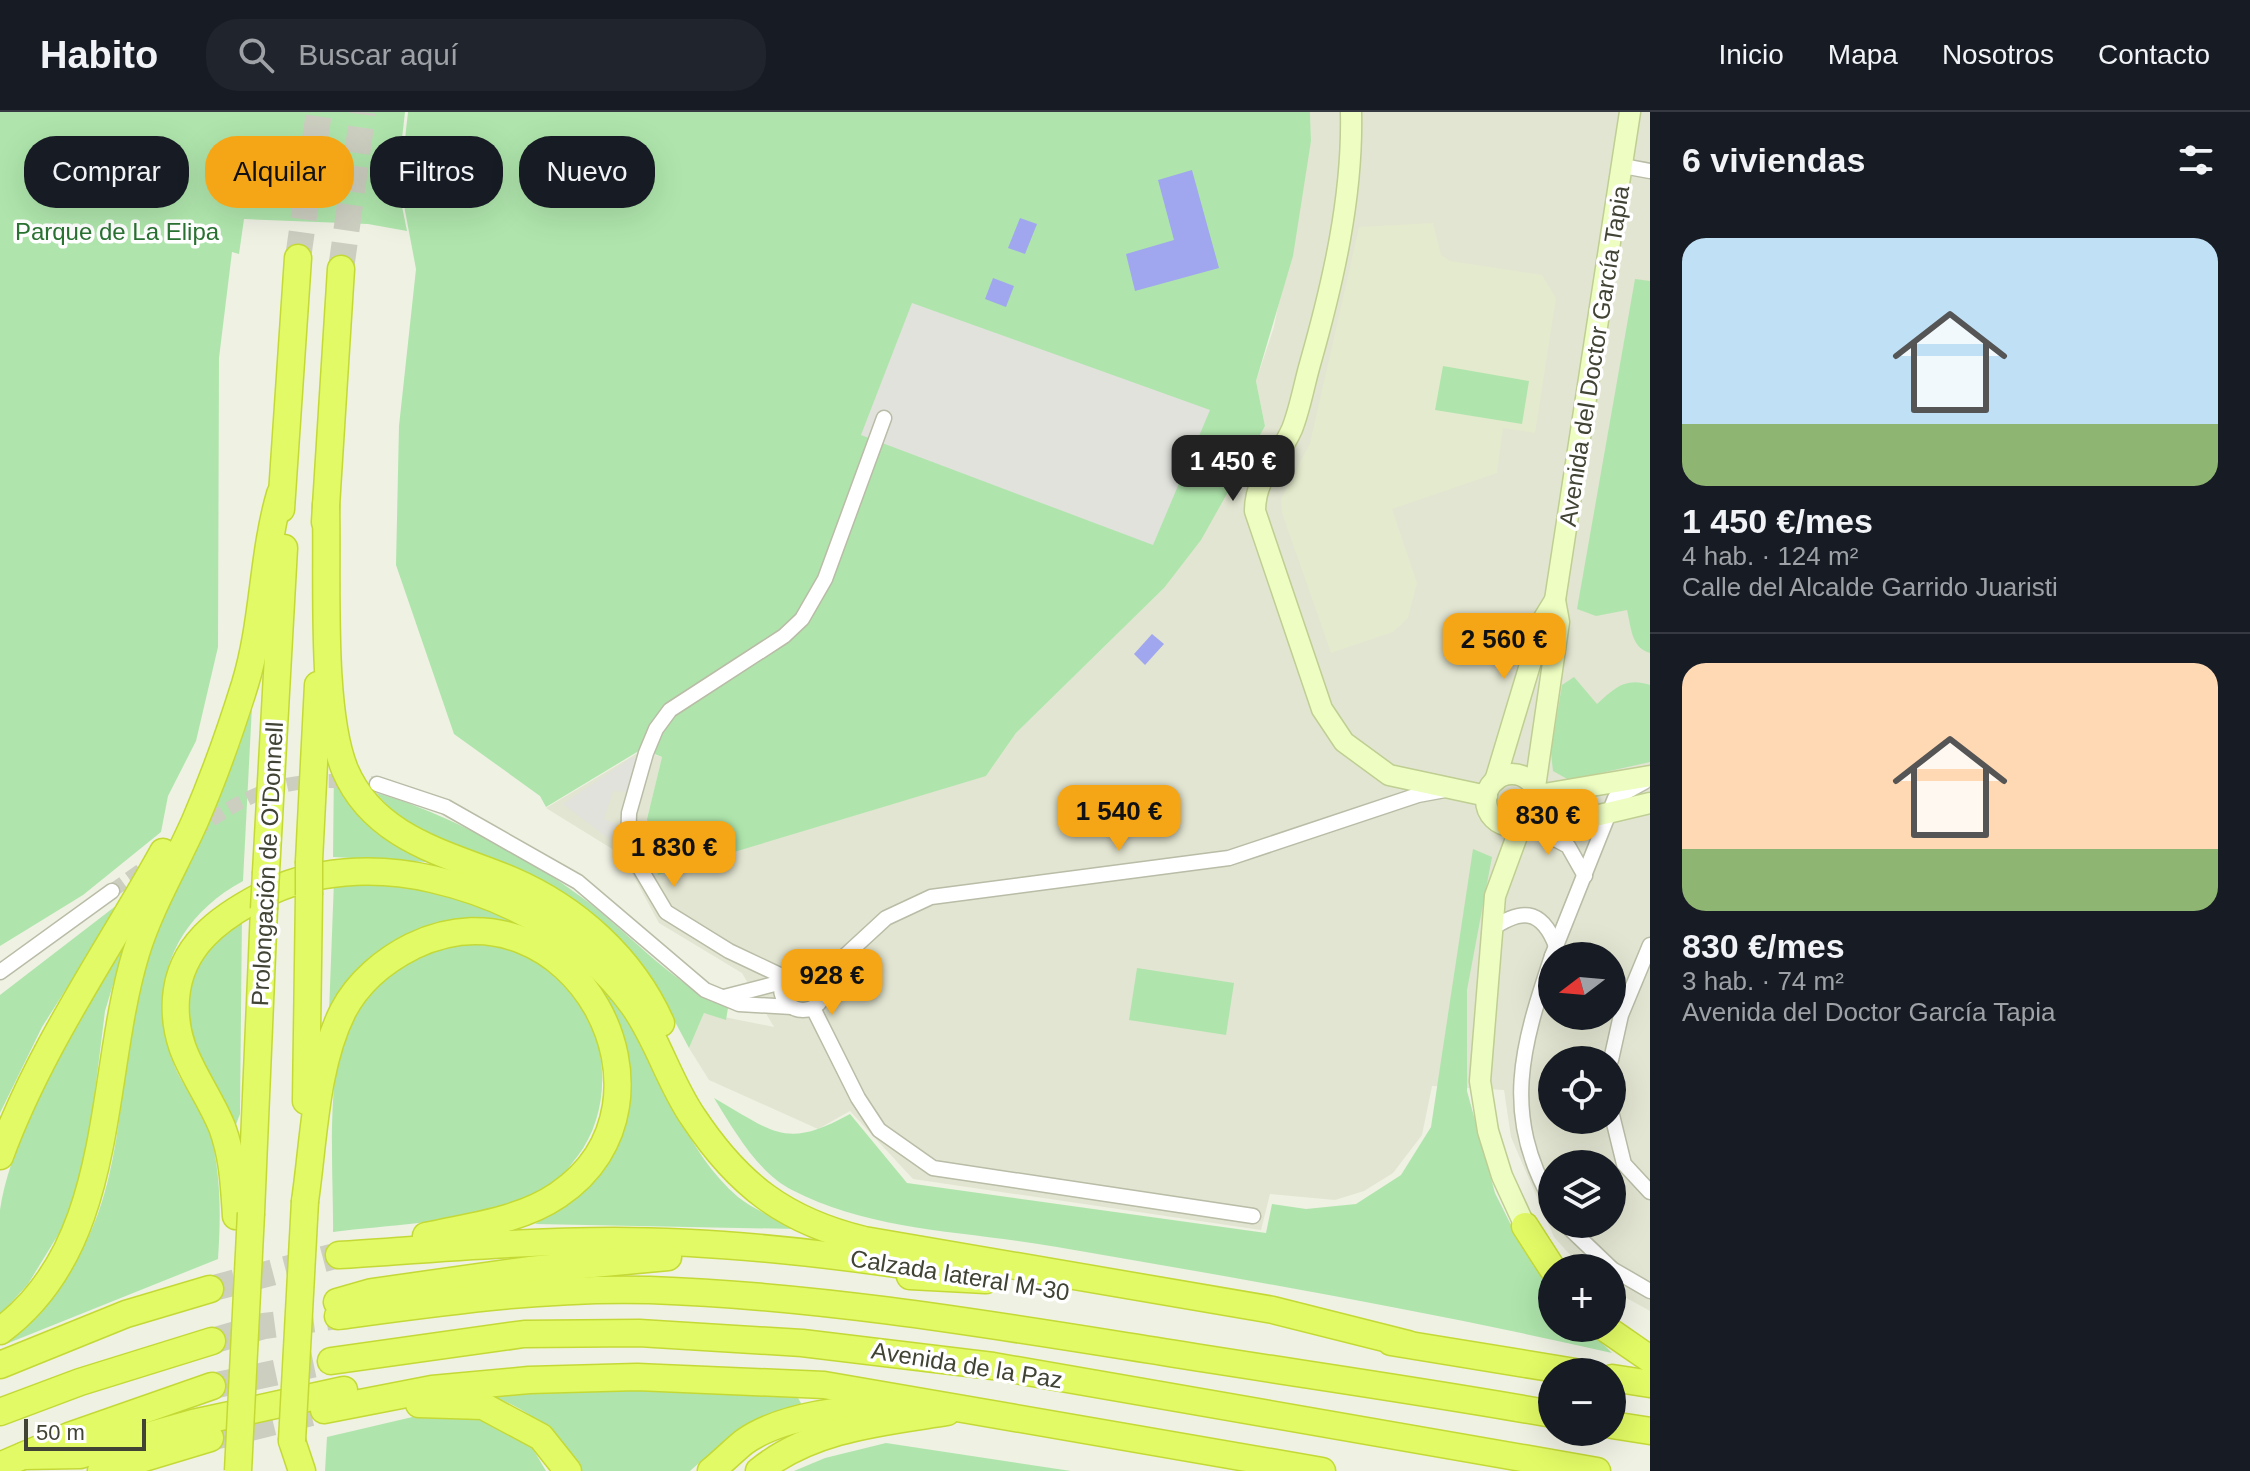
<!DOCTYPE html>
<html lang="es">
<head>
<meta charset="utf-8">
<style>
  :root { --surface:#171b24; --page:#20242c; --text:#f1f3f6; --muted:#9ea1a6; --line:#363941; --accent:#f5a617 }
  body { margin:0; font-family:Helvetica,sans-serif; background:var(--page); color:var(--text); height:100vh; display:flex; flex-direction:column; font-size:30px; white-space:nowrap }
  * { box-sizing:border-box; margin:0 }
  p { font-size:26px; color:var(--muted) }
  .icon { flex:none; width:44px; height:44px; fill:none; stroke:currentColor; stroke-width:2; stroke-linecap:round; stroke-linejoin:round }
  .map { position:relative; flex:1; overflow:hidden }
  .sheet { display:flex; flex-direction:column; background:var(--surface); width:600px }
  .sheet>* { flex:none }
  .guide { position:absolute; left:24px; top:24px; width:760px; height:72px; display:flex; gap:16px }
  .needle { width:52px; rotate:254deg }
  .controls { position:absolute; left:1538px; top:830px; display:grid; gap:16px }
  .controls a { display:grid; place-items:center; width:88px; height:88px; border-radius:50%; background:var(--surface); box-shadow:0 8px 32px #0002; font-size:40px }
  .scale { position:absolute; left:24px; bottom:20px; width:122px; box-sizing:border-box; padding-left:8px; border:4px solid #414334; border-top:0; font-size:22px; line-height:28px; white-space:nowrap; color:#414334; -webkit-text-stroke:6px #fff; paint-order:stroke }
  .price { position:absolute; translate:-50% -68px; padding:0 18px; border-radius:16px; background:var(--accent); color:#111; font-size:26px; line-height:52px; filter:drop-shadow(0 2px 4px #0008) }
  .price::after { content:''; position:absolute; left:50%; top:48px; width:24px; height:18px; margin-left:-12px; background:inherit; clip-path:polygon(0 0,100% 0,50% 100%) }
  .price.active { background:#222; color:#fff }
  ul { padding:0; list-style:none }
  li { display:grid; align-content:center; gap:16px; height:424px; padding:0 32px }
  li+li { border-top:2px solid var(--line) }
  li span { display:grid; place-items:center; height:248px; border-radius:24px; color:#555 }
  li>.icon { margin-inline-start:auto }
  span .icon { width:144px; height:144px; fill:#fffc; stroke-width:1 }
  li b { font-size:34px }
  h2 { display:flex; justify-content:space-between; align-items:center; height:96px; padding:0 32px; font-size:34px }
  .pill { padding:0 28px; border-radius:32px; background:var(--surface); box-shadow:0 8px 32px #0002; font-size:28px; line-height:72px }
  .pill.active { background:var(--accent); color:#111 }
  header { display:flex; align-items:center; gap:48px; box-sizing:border-box; height:112px; padding:0 40px; background:var(--surface); border-bottom:2px solid var(--line) }
  header strong { font-size:38px }
  nav { display:flex; gap:44px; margin-inline-start:auto; font-size:28px }
  .search { width:560px; height:72px; background:var(--page); display:flex; align-items:center; gap:20px; box-sizing:border-box; padding:0 28px; border-radius:32px; color:var(--muted); font-size:30px }
  main { display:flex; flex:1; min-height:0 }
  .map>svg:first-child { display:block }
</style>
</head>
<body>
<header>
<strong>Habito</strong>
<div class="search"><svg class="icon" aria-label="search" viewBox="0 0 24 24"><circle cx="10" cy="10" r="6"/><path d="M15 15l6 6"/></svg>Buscar aquí</div>
<nav><a>Inicio</a><a>Mapa</a><a>Nosotros</a><a>Contacto</a></nav>
</header>
<main>
<div class="map">
<svg width="1650" height="1359" viewBox="0 0 1650 1359">
  <rect width="100%" height="100%" fill="#eff1e3"/>
  <path fill="#e2e5d1" fill-rule="evenodd" d="M1310,0h340v1199l-38,-21v-22h-30l-28,-31 -43,-100 -7,-47 -72,-4 -10,49 -29,38 -29,18 -29,9 -65,-6 -9,36 -348,-51 -63,-68 -32,18 -109,-49 -20,-32 15,-35 70,14 -32,-54 -83,-50 -37,-68 -76,-47 95,-57 21,6 -15,62 339,-43 30,-43 148,-145 101,-162 -9,-45 18,-54 37,-186zM1552,844h60v60h-60zM1552,948h60v60h-60zM1552,1052h60v60h-60z"/>
  <path fill="#e4eacd" d="M1433,111l8,32 9,6 92,14 14,23 -21,135 -32,-5 -6,45 -105,36 25,74 -9,35 -15,14 -62,21 -49,-140 -1,-14 29,-56 49,-216z"/>
  <g fill="#afe5ac">
    <path d="M0,0h405l-8,70 10,49 -39,-7 -124,-5 -5,35 -7,-2 -13,106 -1,289 -22,94 -28,55 -7,36 -78,63 -83,51z"/>
    <path d="M408,0h902l1,29 -18,115 -37,125 9,45 -64,114 -37,48 -148,145 -30,43 -328,99 -11,-56 15,-62 -20,-8 -96,58 -6,-11 -86,-62 -58,-169 3,-139 17,-157 -16,-85z"/>
    <path d="M1635,167l15,2v372c-19,-5 -19,-27 -23,-43l-31,6 -19,-7z"/>
    <path d="M1443,254l86,15 -7,43 -87,-14z"/>
    <path d="M1574,565l23,27c18,-16 28,-27 53,-19v77l-81,18 -16,-9 -2,-19 11,-67z"/>
    <path d="M252,594l-9,175c-72,39 -98,109 -68,186 8,22 30,41 35,64 11,44 11,83 8,128l-217,87c87,-74 108,-138 121,-249 3,-31 3,-67 12,-97 31,-101 77,-196 118,-294z"/>
    <path d="M334,651l17,32 119,77 -44,-10 -93,-5z"/>
    <path d="M376,681c65,17 158,67 212,109 46,36 86,83 140,106l-2,12 -22,-7 -15,35 -39,-73 -35,-37 -215,-119z"/>
    <path d="M1473,737l19,8 -25,133v101l28,102 27,54 30,44v37h35l25,25c-184,-42 -369,-74 -555,-106 -88,-16 -185,-15 -265,-57 -35,-18 -58,-60 -78,-92 60,34 71,52 136,16l57,69 359,50 6,-29 34,5 50,-5 45,-29 30,-48z"/>
    <path d="M334,768c83,-2 167,18 233,70 10,8 24,16 33,27 54,65 74,165 138,220 16,13 40,22 58,32l-261,-5c41,-24 75,-55 90,-102 7,-19 5,-46 0,-66 -19,-97 -106,-158 -203,-126 -23,8 -45,19 -62,37 -12,14 -21,31 -31,46z"/>
    <path d="M117,793l1,2 -76,120 -42,86v-118z"/>
    <path d="M242,801l-2,201 -5,13 -29,-48 -19,-56 6,-55z"/>
    <path d="M460,832c27,1 52,3 77,16 67,38 86,137 40,197 -6,7 -12,18 -20,23 -58,43 -154,43 -224,52 1,-62 -11,-183 27,-233 24,-32 63,-46 100,-55z"/>
    <path d="M125,833l-20,66 -16,128 -20,78 -41,67 -28,31c0,-34 0,-71 0,-105 13,-85 81,-190 125,-265z"/>
    <path d="M1137,856l97,15 -8,52 -97,-15z"/>
    <path d="M647,1276l151,10 4,7c-44,15 -78,36 -112,66h-110c-20,-37 -55,-66 -96,-77z"/>
    <path d="M421,1303l63,5 46,24 16,27h-221l2,-34z"/>
    <path d="M886,1331l185,28h-277l31,-13z"/>
  </g>
  <g fill="#e1e2dc">
    <path d="M912,191l298,107 -57,135 -292,-110z"/>
    <path d="M633,645l6,6 -11,29 -15,-1 -9,28 17,7 -1,21 -57,-43z"/>
  </g>
  <g fill="#a0a7ee">
    <path d="M1192,58l27,98 -84,23 -9,-37 48,-14 -16,-60z"/>
    <path d="M1020,106l17,6 -12,30 -17,-6z"/>
    <path d="M993,166l21,8 -8,21 -21,-8z"/>
    <path d="M1152,522l12,10 -19,21 -11,-11z"/>
  </g>
  <g fill="none" stroke-linecap="round" stroke-linejoin="round">
    <g stroke="#cccec0" stroke-width="14" stroke-dasharray="14 7" stroke-linecap="butt">
      <path d="M194,720c66,-48 102,-57 183,-48"/>
      <path d="M112,779l39,-28"/>
    </g>
    <g stroke="#cccec0" stroke-width="26" stroke-dasharray="26 13" stroke-linecap="butt">
      <path d="M298,146l21,-146"/>
      <path d="M341,157l22,-157"/>
      <path d="M210,1177l129,-34"/>
      <path d="M212,1229l52,-15 74,-10"/>
      <path d="M212,1274l119,-25"/>
      <path d="M210,1326l114,-28"/>
    </g>
    <g stroke="#b9bca6" stroke-width="17">
      <g id="street">
        <path d="M1623,54l27,5"/>
        <path d="M377,672l69,23 132,75 127,108 34,14 53,3"/>
        <path d="M1525,711l43,23 17,30"/>
        <path d="M1490,818c30,-21 51,-23 66,16"/>
        <path d="M1552,844c-30,90 -51,158 0,246"/>
        <path d="M1552,844l63,-158 29,-16"/>
        <circle cx="803" cy="876" r="22"/>
        <path d="M0,860l112,-81"/>
        <path d="M784,865l-55,-26 -63,-39 -38,-64 1,-35 17,-60 10,-24 14,-19 114,-74 18,-17 23,-40 59,-161"/>
        <path d="M822,865l64,-59 45,-21 298,-39 189,-63 27,-5"/>
        <path d="M724,885l58,-15"/>
        <path d="M813,896l45,90 21,32 54,38 320,48"/>
        <path d="M1611,948l10,-45 29,-70"/>
        <path d="M1612,1003l12,49 26,28"/>
        <path d="M1565,1112l46,44"/>
        <path d="M1612,1157l38,22"/>
      </g>
    </g>
    <g stroke="#bfce92" stroke-width="23">
      <g id="secondary">
        <path d="M1351,0c2,84 -18,171 -41,252 -6,21 -10,45 -18,65 -13,30 -37,47 -37,82l67,198 22,33 45,33 98,21"/>
        <circle cx="1512" cy="688" r="26"/>
        <path d="M1495,669l49,-163 11,-18"/>
        <path d="M1535,675l24,-165 -4,-22 75,-488"/>
        <path d="M1538,683l112,-19"/>
        <path d="M1531,707l39,3 80,-19"/>
        <path d="M1521,713l-26,71 -15,185 8,50 14,45 23,50"/>
      </g>
    </g>
    <g stroke="#c4d936" stroke-width="29">
      <g id="highway">
        <path d="M326,393c2,70 -6,204 19,265 30,70 104,84 166,110 65,28 121,78 150,143"/>
        <path d="M281,397l17,-251"/>
        <path d="M325,410l16,-253"/>
        <path d="M309,749l9,-176"/>
        <path d="M266,760l18,-324"/>
        <path d="M306,989l3,-206"/>
        <path d="M0,1044c40,-109 107,-203 163,-304"/>
        <path d="M305,1089c9,-61 10,-134 38,-190 15,-29 42,-51 70,-65 159,-75 283,156 145,249 -38,26 -88,31 -132,41"/>
        <path d="M251,1101l13,-304"/>
        <path d="M236,1104c-2,-31 -3,-59 -14,-89 -19,-46 -50,-74 -46,-129 4,-52 43,-80 85,-102 51,-27 115,-30 171,-17 79,18 152,59 201,126 25,35 36,77 60,112 45,68 92,104 171,123l409,70 135,34"/>
        <path d="M1525,1114l27,42"/>
        <path d="M339,1143c92,-6 183,-14 275,-14 104,0 212,12 316,28"/>
        <path d="M910,1164l76,4"/>
        <path d="M337,1190l35,-10 157,-22 139,-13"/>
        <path d="M338,1204c104,-14 207,-29 312,-26 172,6 343,35 513,62 130,21 260,39 389,62"/>
        <path d="M1605,1216l45,31"/>
        <path d="M0,1219c117,-86 98,-253 136,-378 14,-46 40,-89 59,-132 19,-44 36,-92 50,-137 19,-62 17,-128 35,-190"/>
        <path d="M1391,1230l184,30"/>
        <path d="M331,1249l193,-27 115,-1 163,10 191,23 604,105"/>
        <path d="M0,1253l126,-51 84,-25"/>
        <path d="M1612,1266l38,6"/>
        <path d="M419,1292l64,2 58,31 27,34"/>
        <path d="M324,1298l108,-21 97,-9 108,-3 187,8 498,86"/>
        <path d="M0,1300l80,-30 132,-41"/>
        <path d="M1612,1313l38,6"/>
        <path d="M292,1329l10,30"/>
        <path d="M23,1344l57,-1 113,-32 151,-33"/>
        <path d="M4,1352l65,-28 143,-50"/>
        <path d="M101,1359l109,-33"/>
        <path d="M711,1359c11,-9 22,-20 33,-29 36,-26 106,-35 150,-34"/>
        <path d="M759,1359c53,-43 124,-49 188,-59"/>
      </g>
    </g>
    <use href="#street" stroke="#fff" stroke-width="14"/>
    <use href="#secondary" stroke="#eefdc1" stroke-width="20"/>
    <use href="#highway" stroke="#e2fa65" stroke-width="26"/>
    <g stroke="#c4d936" stroke-width="29" stroke-linecap="butt">
      <g id="highway-bridge">
        <path d="M309,783v-34"/>
        <path d="M264,797l2,-37"/>
        <path d="M292,1329l13,-240"/>
        <path d="M238,1359l13,-258"/>
      </g>
    </g>
    <use href="#highway-bridge" stroke="#e2fa65" stroke-width="26"/>
  </g>
  <g text-anchor="middle" dominant-baseline="central" stroke-width="7" stroke-linejoin="round" paint-order="stroke">
    <g font-size="24" fill="#297232" stroke="#fff">
      <text x="117" y="119">Parque de La Elipa</text>
    </g>
    <g font-size="24" fill="#414334" stroke="#fff">
      <text transform="translate(1594 244) rotate(-81)">Avenida del Doctor García Tapia</text>
      <text transform="translate(267 752) rotate(-87)">Prolongación de O'Donnell</text>
      <text transform="translate(960 1163) rotate(9)">Calzada lateral M-30</text>
      <text transform="translate(967 1253) rotate(9)">Avenida de la Paz</text>
    </g>
  </g>
</svg>
<div class="controls">
<a><svg class="needle" viewBox="-14 -14 28 28"><path d="M0-13l5 13h-10z" fill="#e53935"/><path d="M0 13l5-13h-10z" fill="#9ea1a6"/></svg></a>
<a><svg class="icon" aria-label="locate" viewBox="0 0 24 24"><circle cx="12" cy="12" r="6"/><path d="M12 2v4M12 18v4M2 12h4M18 12h4"/></svg></a>
<a><svg class="icon" aria-label="layers" viewBox="0 0 24 24"><path d="M12 4l9 5-9 5-9-5zM3 14l9 5 9-5"/></svg></a>
<a>+</a>
<a>−</a>
</div>
<div class="scale">50 m</div>
<b class="price active" style="left:1233px;top:391px">1 450 €</b>
<b class="price" style="left:1504px;top:569px">2 560 €</b>
<b class="price" style="left:1119px;top:741px">1 540 €</b>
<b class="price" style="left:1548px;top:745px">830 €</b>
<b class="price" style="left:674px;top:777px">1 830 €</b>
<b class="price" style="left:832px;top:905px">928 €</b>
<div class="guide">
<a class="pill">Comprar</a>
<a class="pill active">Alquilar</a>
<a class="pill">Filtros</a>
<a class="pill">Nuevo</a>
</div>
</div>
<section class="sheet">
<h2>6 viviendas<svg class="icon" aria-label="filters" viewBox="0 0 24 24"><path d="M4 7h16M4 17h16"/><circle cx="9" cy="7" r="2"/><circle cx="15" cy="17" r="2"/></svg></h2>
<ul>
<li><span style="background:linear-gradient(#bfe0f5 75%,#8fb573 0)"><svg class="icon" aria-label="home" viewBox="0 0 24 24"><path d="M3 11l9-7 9 7M6 9v11h12V9"/></svg></span><div><b>1 450 €/mes</b><p>4 hab. · 124 m²</p><p>Calle del Alcalde Garrido Juaristi</p></div></li>
<li><span style="background:linear-gradient(#ffd9b3 75%,#8fb573 0)"><svg class="icon" aria-label="home" viewBox="0 0 24 24"><path d="M3 11l9-7 9 7M6 9v11h12V9"/></svg></span><div><b>830 €/mes</b><p>3 hab. · 74 m²</p><p>Avenida del Doctor García Tapia</p></div></li>
</ul>
</section>
</main>
</body>
</html>
